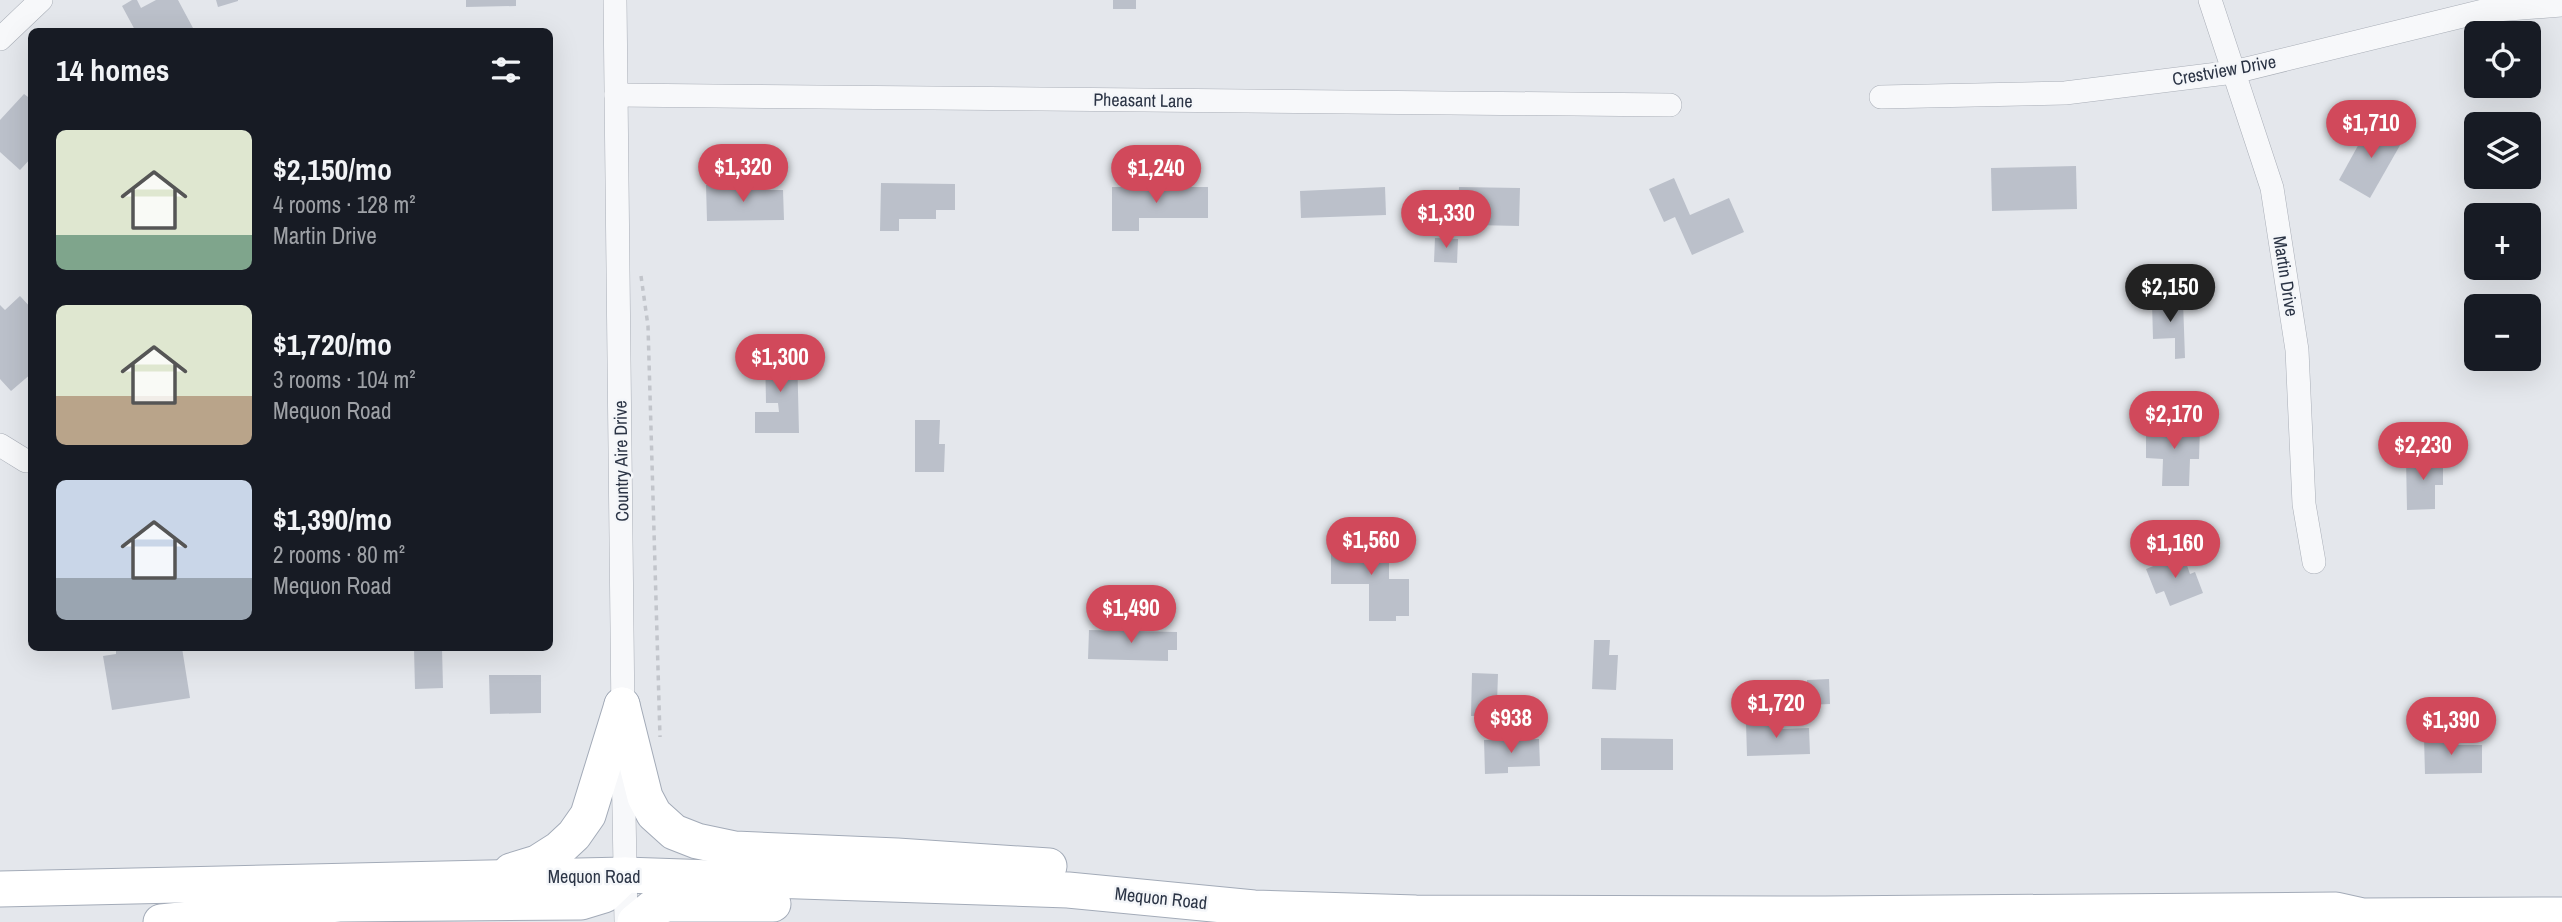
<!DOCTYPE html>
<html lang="en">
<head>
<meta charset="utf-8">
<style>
  :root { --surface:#171b24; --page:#20242c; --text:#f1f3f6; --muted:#9ea1a6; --accent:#d1495b }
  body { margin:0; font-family:"Archivo Narrow",sans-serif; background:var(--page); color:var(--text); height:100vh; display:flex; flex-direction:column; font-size:26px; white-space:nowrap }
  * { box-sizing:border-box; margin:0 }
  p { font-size:23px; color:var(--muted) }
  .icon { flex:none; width:38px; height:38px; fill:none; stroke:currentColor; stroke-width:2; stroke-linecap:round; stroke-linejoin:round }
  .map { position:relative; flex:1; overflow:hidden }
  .side { position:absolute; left:28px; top:28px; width:525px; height:623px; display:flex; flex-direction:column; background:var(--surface); border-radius:10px; box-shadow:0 7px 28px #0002 }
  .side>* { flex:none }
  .controls { position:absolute; left:2464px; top:21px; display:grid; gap:14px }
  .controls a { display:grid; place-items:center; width:77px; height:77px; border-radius:10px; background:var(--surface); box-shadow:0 7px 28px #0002; font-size:35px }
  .price { position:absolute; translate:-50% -60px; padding:0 16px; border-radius:24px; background:var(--accent); color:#fff; font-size:23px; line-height:46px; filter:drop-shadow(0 2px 4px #0008) }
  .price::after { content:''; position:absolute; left:50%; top:42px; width:21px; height:16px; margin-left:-10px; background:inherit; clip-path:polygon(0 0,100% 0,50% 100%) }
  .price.on { background:#222; color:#fff }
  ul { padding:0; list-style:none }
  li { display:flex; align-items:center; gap:21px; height:175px; padding:0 28px }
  li span { display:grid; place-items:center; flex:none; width:196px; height:140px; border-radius:10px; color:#555 }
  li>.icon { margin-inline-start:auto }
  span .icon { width:84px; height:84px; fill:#fffc; stroke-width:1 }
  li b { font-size:30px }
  h2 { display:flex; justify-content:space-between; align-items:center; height:84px; padding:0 28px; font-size:30px }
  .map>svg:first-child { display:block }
</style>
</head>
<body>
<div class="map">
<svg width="2562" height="922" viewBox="0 0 2562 922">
  <rect width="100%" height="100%" fill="#e4e7ec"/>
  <g fill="#bbc0ca">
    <path d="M132,0h5l4,8 15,-8h22l15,28 -6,4h-51l-14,-26z"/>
    <path d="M216,0h22v1l-20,6z"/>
    <path d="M466,0h50v6l-50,1z"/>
    <rect x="1113" y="0" width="23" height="9"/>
    <path d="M24,94l8,6v57l-12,13 -20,-18v-32z"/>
    <path d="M2371,122l32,18 -33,58 -31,-18z"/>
    <path d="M2076,166l1,43 -85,2 -1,-43z"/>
    <path d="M1674,178l16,37 39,-17 15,34 -52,23 -17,-38 -11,5 -15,-33z"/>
    <path d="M881,183l74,1v26h-19v9h-37v12h-19z"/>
    <path d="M706,185h50v5h27l1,30 -77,1z"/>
    <path d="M1112,187h96v31h-69v13h-27z"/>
    <path d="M1385,187l1,28 -85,3 -1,-27z"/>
    <path d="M1459,187l61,1 -1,38 -43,-1v-7h-18z"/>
    <path d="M1435,238l23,1 -1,24 -23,-1z"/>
    <path d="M20,296l12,13v64l-21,18 -11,-12v-74l5,5z"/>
    <path d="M2183,301l2,57 -10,1v-21l-22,1 -1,-37z"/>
    <path d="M765,351h32l2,82h-44v-21h24l-1,-9h-12z"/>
    <path d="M915,420h25l-1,24h6l-1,28h-29z"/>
    <path d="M2146,426l54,1 -1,32h-9l-1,27h-27l1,-27 -17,-1z"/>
    <path d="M2406,458h37v27h-8v24l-28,1z"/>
    <path d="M1347,536h15v8h27v35h20v37h-13v5h-27v-37h-38v-39h16z"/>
    <path d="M2183,554l7,20 5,-2 8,21 -33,13 -6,-15 -8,3 -10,-25z"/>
    <path d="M1089,630l88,2v18h-9v11l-80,-2z"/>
    <path d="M1594,640h16l-1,15h9l-2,35 -24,-1z"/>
    <path d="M116,648h66l8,50 -78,12 -9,-54 13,-2z"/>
    <path d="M414,648h28l1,40 -28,1z"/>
    <path d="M1472,673l26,1 -1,29h-11v13h-15z"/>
    <path d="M489,675h52v38l-51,1z"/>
    <path d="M1829,679l1,25 -23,1v-25z"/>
    <path d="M1782,722v7l27,-1 1,26 -63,2 -1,-33z"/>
    <path d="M2455,736l1,9h26v28l-57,1 -1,-37z"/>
    <path d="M1601,738l72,1v31h-72z"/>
    <path d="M1539,739l1,27 -32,1v6l-23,1 -1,-34z"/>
  </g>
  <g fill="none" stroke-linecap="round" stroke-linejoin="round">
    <g stroke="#a9aeb7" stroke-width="24">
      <g id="street">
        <path d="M615,0l8,718"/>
        <path d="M2210,0l62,188 25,162 7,154 10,58"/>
        <path d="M0,39l41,-39"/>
        <path d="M616,95l1054,10"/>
        <path d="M1881,97l184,-4 169,-21 249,-61 79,-6"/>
        <path d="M0,445l26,16h6"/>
        <path d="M623,756l3,166"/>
      </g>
    </g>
    <g stroke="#a3abb8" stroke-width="37">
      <g id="primary">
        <path d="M622,705l23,92 9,17 20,18 23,9 38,8 162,7 152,10"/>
        <path d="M511,871l26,-8 22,-14 15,-14 14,-20 34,-110"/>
        <path d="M0,889l625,-14 443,15 186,18 162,5 409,1 511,-4 27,6 199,-1"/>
        <path d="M161,922l178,-18 242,-2 23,-7 21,-20"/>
        <path d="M635,922l17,-14 16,-4h105"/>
      </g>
    </g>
    <path stroke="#c2c5cb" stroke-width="3.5" stroke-dasharray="5 5" stroke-linecap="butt" d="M641,276l7,50 12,411"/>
    <use href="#street" stroke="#f7f8fa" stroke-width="23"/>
    <use href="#primary" stroke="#fff" stroke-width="35"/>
  </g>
  <g text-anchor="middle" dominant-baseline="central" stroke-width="5" stroke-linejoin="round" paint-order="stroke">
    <g font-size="18" fill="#2b3445" stroke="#f4f6f9">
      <text transform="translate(2224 70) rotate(-10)">Crestview Drive</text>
      <text transform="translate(1143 100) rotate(1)">Pheasant Lane</text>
      <text transform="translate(2286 276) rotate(81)">Martin Drive</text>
      <text transform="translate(621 461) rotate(-91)">Country Aire Drive</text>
      <text x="594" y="876">Mequon Road</text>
      <text transform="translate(1161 898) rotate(6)">Mequon Road</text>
    </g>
  </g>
</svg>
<div class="controls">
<a><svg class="icon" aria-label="locate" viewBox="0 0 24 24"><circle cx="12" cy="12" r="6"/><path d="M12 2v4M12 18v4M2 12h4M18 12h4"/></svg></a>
<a><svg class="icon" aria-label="layers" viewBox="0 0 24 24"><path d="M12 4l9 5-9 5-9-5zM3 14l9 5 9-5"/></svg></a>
<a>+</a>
<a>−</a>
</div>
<b class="price" style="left:2371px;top:160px">$1,710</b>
<b class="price" style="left:743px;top:204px">$1,320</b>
<b class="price" style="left:1156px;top:205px">$1,240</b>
<b class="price" style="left:1446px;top:250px">$1,330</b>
<b class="price on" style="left:2170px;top:324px">$2,150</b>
<b class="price" style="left:780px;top:394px">$1,300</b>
<b class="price" style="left:2174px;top:451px">$2,170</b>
<b class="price" style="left:2423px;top:482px">$2,230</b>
<b class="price" style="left:1371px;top:577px">$1,560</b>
<b class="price" style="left:2175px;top:580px">$1,160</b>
<b class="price" style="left:1131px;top:645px">$1,490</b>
<b class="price" style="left:1776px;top:740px">$1,720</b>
<b class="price" style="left:1511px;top:755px">$938</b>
<b class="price" style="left:2451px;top:757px">$1,390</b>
<section class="side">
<h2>14 homes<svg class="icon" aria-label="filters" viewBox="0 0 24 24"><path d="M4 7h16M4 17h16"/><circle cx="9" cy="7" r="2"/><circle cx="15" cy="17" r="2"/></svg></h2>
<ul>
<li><span style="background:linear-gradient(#dfe7d0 75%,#7fa58c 0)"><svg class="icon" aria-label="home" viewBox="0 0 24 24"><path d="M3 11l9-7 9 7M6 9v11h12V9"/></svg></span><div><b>$2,150/mo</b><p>4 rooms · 128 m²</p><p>Martin Drive</p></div></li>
<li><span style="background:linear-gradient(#dfe7d0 65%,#b9a48a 0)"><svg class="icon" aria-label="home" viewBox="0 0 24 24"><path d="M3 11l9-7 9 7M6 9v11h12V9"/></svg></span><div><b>$1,720/mo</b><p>3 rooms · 104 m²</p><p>Mequon Road</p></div></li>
<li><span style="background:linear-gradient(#c9d6e8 70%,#9aa5b1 0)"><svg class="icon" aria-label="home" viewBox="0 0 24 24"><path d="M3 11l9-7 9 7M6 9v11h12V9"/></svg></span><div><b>$1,390/mo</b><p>2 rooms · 80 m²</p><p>Mequon Road</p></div></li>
</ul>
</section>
</div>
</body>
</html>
